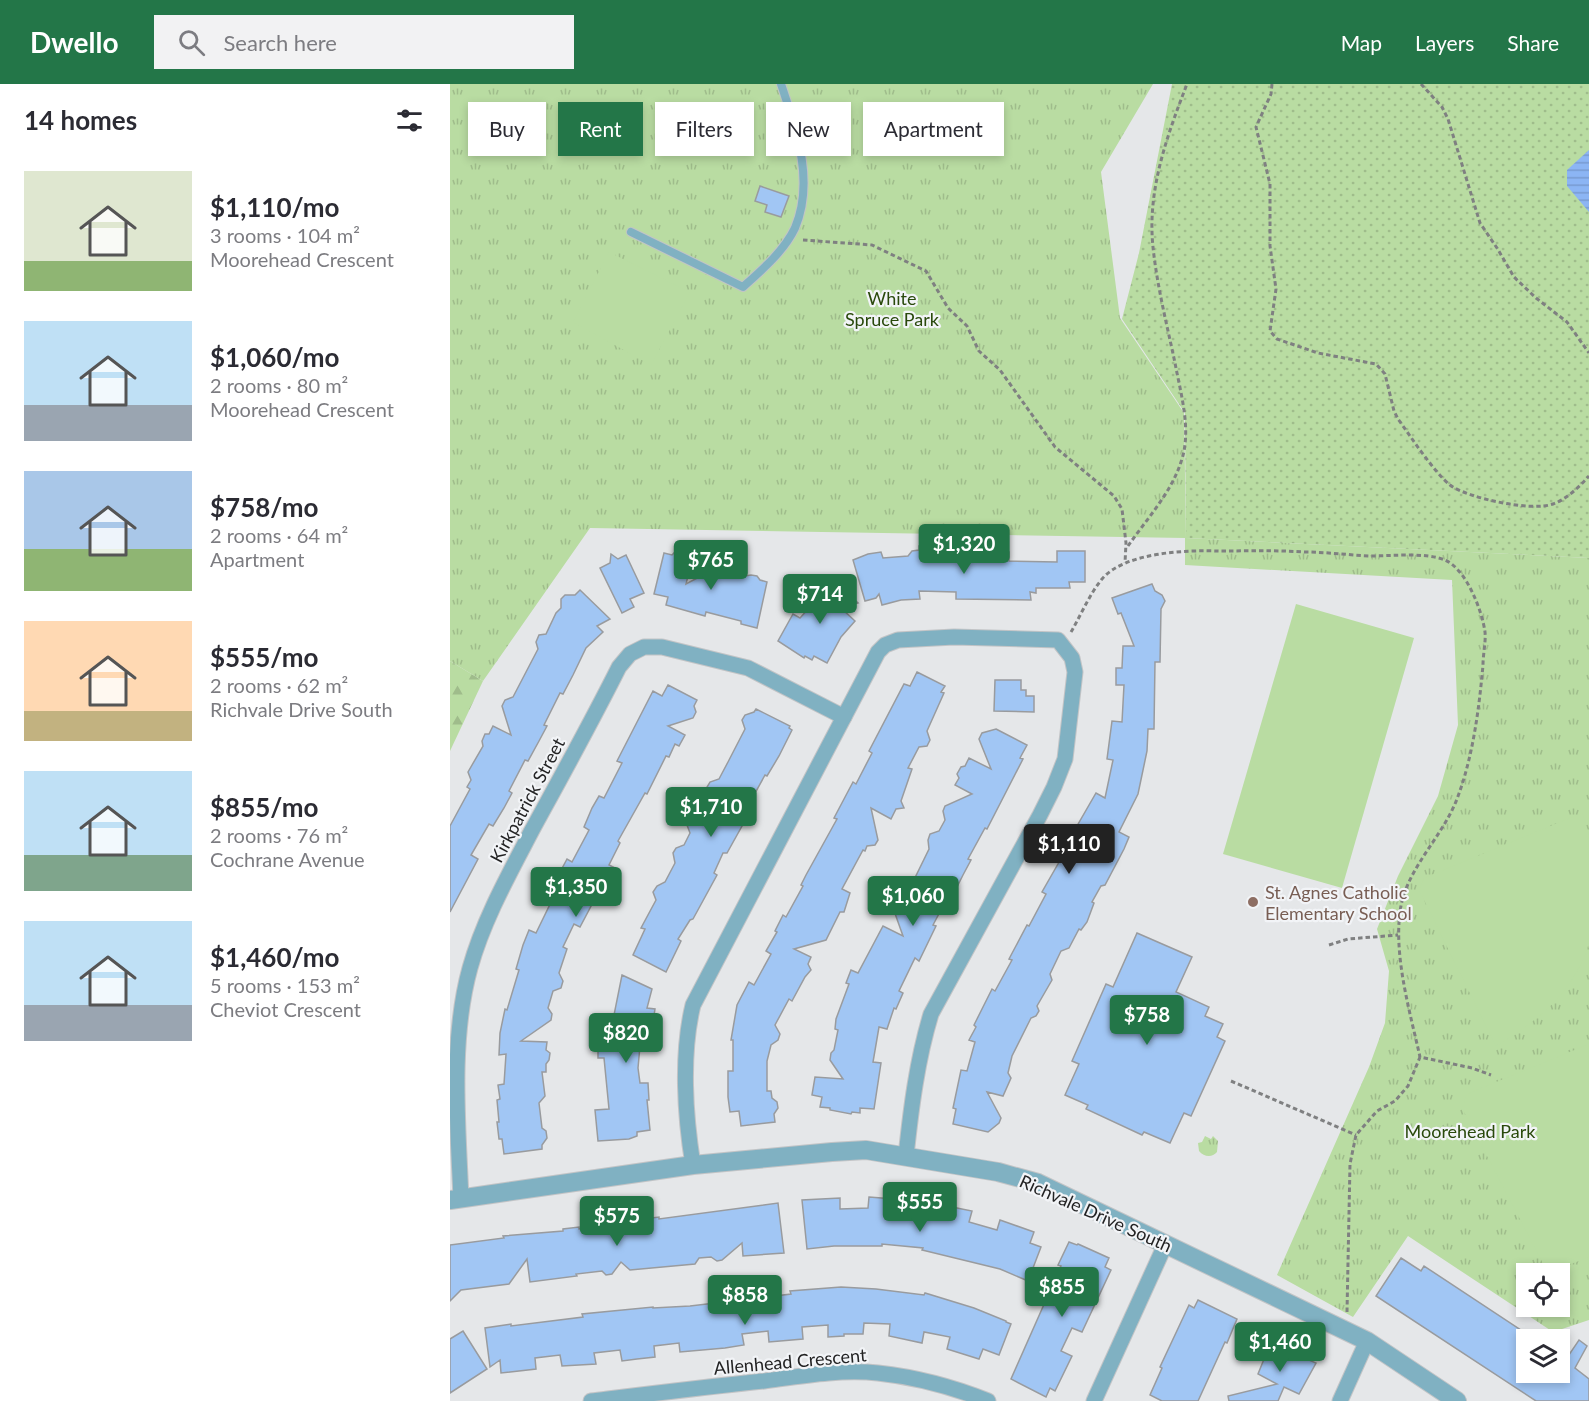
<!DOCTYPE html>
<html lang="en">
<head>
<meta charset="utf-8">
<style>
  :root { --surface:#fff; --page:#f2f2f3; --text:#2b2b33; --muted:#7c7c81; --accent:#237648 }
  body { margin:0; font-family:Lato,sans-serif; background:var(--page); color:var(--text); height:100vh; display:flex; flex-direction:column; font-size:22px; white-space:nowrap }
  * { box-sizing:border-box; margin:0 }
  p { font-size:20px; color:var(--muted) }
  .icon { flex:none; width:33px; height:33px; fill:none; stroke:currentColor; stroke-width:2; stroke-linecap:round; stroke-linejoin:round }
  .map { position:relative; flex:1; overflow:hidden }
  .sheet { display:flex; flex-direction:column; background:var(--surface); width:450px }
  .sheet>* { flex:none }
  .top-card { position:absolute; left:18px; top:18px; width:570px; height:54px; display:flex; gap:12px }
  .buttons { position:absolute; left:1066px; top:1179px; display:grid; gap:12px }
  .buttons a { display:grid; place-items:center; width:54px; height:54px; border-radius:0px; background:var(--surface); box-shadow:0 3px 9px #0003; font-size:30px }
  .price { position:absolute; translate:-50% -51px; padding:0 14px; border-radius:6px; background:var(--accent); color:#fff; font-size:20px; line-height:39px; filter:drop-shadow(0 2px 3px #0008) }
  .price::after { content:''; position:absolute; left:50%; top:36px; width:18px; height:14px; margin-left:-9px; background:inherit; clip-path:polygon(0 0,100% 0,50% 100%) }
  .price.on { background:#222; color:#fff }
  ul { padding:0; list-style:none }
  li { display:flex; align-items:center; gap:18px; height:150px; padding:0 24px }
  li span { display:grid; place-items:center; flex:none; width:168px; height:120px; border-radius:0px; color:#555 }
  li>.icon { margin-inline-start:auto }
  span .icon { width:72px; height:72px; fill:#fffc; stroke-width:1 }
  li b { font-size:26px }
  h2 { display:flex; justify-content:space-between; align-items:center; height:72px; padding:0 24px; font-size:26px }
  .tag { padding:0 21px; border-radius:0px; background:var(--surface); box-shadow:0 3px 9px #0003; font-size:21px; line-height:54px }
  .tag.on { background:var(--accent); color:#fff }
  header { display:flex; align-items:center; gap:36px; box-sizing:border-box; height:84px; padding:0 30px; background:var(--accent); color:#fff }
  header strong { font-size:28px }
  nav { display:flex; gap:33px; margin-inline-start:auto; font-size:21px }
  .search { width:420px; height:54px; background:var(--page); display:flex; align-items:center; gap:15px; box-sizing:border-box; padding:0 21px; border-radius:0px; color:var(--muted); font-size:22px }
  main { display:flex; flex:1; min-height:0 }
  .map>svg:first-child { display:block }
</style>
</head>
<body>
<header>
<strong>Dwello</strong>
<div class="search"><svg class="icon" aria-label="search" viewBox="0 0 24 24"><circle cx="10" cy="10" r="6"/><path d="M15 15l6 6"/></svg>Search here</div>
<nav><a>Map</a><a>Layers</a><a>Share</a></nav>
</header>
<main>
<section class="sheet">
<h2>14 homes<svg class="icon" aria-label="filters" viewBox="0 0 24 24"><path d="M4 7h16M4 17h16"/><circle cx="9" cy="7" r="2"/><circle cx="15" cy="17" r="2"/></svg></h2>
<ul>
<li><span style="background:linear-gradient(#dfe7d0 75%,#8fb573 0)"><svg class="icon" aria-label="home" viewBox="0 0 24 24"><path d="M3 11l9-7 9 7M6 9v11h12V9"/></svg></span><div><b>$1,110/mo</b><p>3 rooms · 104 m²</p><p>Moorehead Crescent</p></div></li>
<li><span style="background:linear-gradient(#bfe0f5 70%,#9aa5b1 0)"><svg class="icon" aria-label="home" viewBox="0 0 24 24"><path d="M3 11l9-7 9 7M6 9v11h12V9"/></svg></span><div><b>$1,060/mo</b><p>2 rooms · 80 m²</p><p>Moorehead Crescent</p></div></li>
<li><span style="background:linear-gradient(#a9c7e8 65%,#8fb573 0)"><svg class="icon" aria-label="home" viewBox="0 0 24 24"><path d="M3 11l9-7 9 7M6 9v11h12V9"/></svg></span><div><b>$758/mo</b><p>2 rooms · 64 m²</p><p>Apartment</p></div></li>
<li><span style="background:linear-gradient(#ffd9b3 75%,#c2b280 0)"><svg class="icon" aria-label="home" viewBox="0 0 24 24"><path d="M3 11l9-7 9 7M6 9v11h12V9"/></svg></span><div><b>$555/mo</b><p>2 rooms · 62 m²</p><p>Richvale Drive South</p></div></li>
<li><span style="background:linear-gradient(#bfe0f5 70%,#7fa58c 0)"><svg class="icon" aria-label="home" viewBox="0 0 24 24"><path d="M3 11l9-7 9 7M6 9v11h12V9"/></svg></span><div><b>$855/mo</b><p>2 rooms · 76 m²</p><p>Cochrane Avenue</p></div></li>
<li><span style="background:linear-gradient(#bfe0f5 70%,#9aa5b1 0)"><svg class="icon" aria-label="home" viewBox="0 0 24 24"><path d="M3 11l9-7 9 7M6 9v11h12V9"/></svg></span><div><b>$1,460/mo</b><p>5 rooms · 153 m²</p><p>Cheviot Crescent</p></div></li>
</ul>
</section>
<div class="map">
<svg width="1139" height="1317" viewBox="0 0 1139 1317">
  <defs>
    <pattern id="grass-dots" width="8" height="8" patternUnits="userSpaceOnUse" patternTransform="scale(1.5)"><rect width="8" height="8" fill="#b9dca2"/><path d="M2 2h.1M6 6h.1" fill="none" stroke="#9fbc8b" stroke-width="1.8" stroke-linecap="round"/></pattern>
    <pattern id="forest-firs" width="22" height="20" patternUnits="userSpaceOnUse" patternTransform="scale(1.5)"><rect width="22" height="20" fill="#b9dca2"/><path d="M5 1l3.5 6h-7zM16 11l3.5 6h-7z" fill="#9fbc8b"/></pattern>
    <pattern id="park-tufts" width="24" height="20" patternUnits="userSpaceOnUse" patternTransform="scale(1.5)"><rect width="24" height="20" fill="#b9dca2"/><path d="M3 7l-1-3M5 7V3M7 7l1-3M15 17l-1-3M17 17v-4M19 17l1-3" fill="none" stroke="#9fbc8b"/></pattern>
    <pattern id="water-rules" width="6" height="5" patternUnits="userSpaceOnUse" patternTransform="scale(1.5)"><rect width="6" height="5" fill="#8cb5f4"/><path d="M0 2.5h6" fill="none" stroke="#789bd1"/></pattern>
  </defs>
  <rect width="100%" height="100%" fill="#e5e7e9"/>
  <path fill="url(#grass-dots)" d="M722,0h417v474l-403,-20 -1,-125 -63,-94 17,-66z"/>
  <path fill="url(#forest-firs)" d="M0,577l33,20 -33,70z"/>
  <g fill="url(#park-tufts)" fill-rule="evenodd">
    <path d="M0,0h703l-52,88 19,146 64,95 2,125 403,20v762l-36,12 -145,-96 -55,81 -76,-42 92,-208 16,-44 4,-52 -12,-42 21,-53 40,-80 20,-71 -6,-145 -267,-15v-27l-595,-10 -107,153 -33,-20zM1077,1190h33v32h-33z"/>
    <path d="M755,1052l6,3 2,-3 5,5 -1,11c-5,6 -13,5 -18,-1l-1,-8 4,-1z"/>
  </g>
  <g fill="#b9dca2">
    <path d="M159,168l81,40 -39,73 -78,-43z"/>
    <path d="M846,520l118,34 -72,250 -119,-34z"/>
    <path d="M1132,729l7,22v108c-14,48 -52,79 -93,103l-77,-156 5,-12z"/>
    <path d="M1139,960v213l-41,16 -86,-165 5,-14z"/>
  </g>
  <path fill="url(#water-rules)" d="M1139,66v62l-22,-26v-16z"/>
  <g fill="#a1c6f4" stroke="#999b9e" stroke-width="1.5">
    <path d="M310,102l29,10 -8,21 -16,-5 2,-7 -12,-4z"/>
    <path d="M469,462l34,1v11l25,1v-7h10l3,-3h7l4,4 7,-1v9l48,1v-11h28v31h-16l1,6h-34v5l-6,-1 1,8 -75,-1v-7l-37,-1 1,8 -19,1 -19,5 -3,-11 -3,4 -11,3 -12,-41 15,-6 13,-2 2,6 25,-2 4,-5 7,-1z"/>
    <path d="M214,469l8,2 2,-2 18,7 -6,24 30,-16 29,8 6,-1 6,1 3,4 7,2 -10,46 -16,-4v-3l-35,-9 -1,4 -39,-11 2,-8 -14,-3z"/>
    <path d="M161,470l7,5 8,-4 18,38 -14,6 4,8 -12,6 -22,-45 10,-5z"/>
    <path d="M383,497l25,22 -17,5 14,13 -14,16 -14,26 -13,-7 -2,4 -7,-4 -1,2 -26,-17 15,-27 7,4 17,-19 -1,-6 4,-6h7z"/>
    <path d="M702,500l3,7 7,4 3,6 -4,8 -1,53h-5l-1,67h-6l-1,22 -9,43 -19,38 10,5 -5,12 -19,36 -4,1 -9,16 2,1 -7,19 -6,8 -2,-1 -10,19 -8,3 -11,23 2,6 -15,26 2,5 -3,5 -5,2 -19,38 -4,17 3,5 -8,18 -16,-4 14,26 -2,5 -11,9 -35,-8 3,-15 -3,-1 8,-38 6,1 8,-29 -6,-2 7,-13 -2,-2 18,-36 3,2 17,-31 -3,-1 18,-34 2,1 17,-32 -4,-2 20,-35 7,4 16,-31 -8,-4 19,-33 9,5 8,-38 -6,-1 5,-38 10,1 2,-37h-8v-17h6l1,-22h11l-13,-33 -3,1 -6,-16z"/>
    <path d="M130,506l30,29 -13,7 6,6 -17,16 -13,27 -10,19 -3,-1 -16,32 3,1 -8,15 -11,20 -3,-1 -16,31 3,2 -8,15 -11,18 -4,-2 -18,31 7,4 -28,53v-86l20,-37 -3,-2 4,-7 -3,-8 15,-26 -1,-5 3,-7h4l4,-8 18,9 -9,-29 3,-6 8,-3 25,-48 -2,-7 3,-7 7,-1 10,-21 5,-5v-9l4,-4h10z"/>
    <path d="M467,588l28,14 -4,6 3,1 -17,38 3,9 -3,6 -8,1 -11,21 4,1 -11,32 3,7 -8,1 -5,10 -20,-11 7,32 -3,5 -8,1 -2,5 -2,-1 -21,39 8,4 -6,19h-4l-14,28 -32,9 17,8 -3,7 3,6 -6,7 -13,24 -3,-2 -14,26 5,9 -2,6 -7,5 -4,16v30h4l1,7 5,4 1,6 -4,6 1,8 -34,4 -2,-15 -9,1 -2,-15v-26h5v-31h-2l6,-35 12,-23 5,3 17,-31 -5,-3 11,-19 -2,-1 8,-16 3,2 17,-31 -2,-1 5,-10 31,-56 -3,-1 19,-36 3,2 16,-31 -3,-2 35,-67 6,2z"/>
    <path d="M545,596h26v10h5v6h8v16l-40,-1z"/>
    <path d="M218,601l29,15 -3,6 2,6 -3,6 -25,8 17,9 -6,11 -4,-2 -6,13 -3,-1 -19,38 -2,-1 -27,48 2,2 -11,22 6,3 -6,18 -4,1 -4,7 -3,-1 -18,34 -6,-3 -11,23 4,2 -8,24 4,8 -2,7 -8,3 -5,17 4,6 -1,6 -30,21 26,1 -1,8 4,3 -1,7 -3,4v8h-4l3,24 -6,7 3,25 4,3 1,7 -5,7v4l-38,5 -2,-15h-3l-2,-17h2l-2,-22 3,-1 -2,-14 6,-1 2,-30 -7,1 1,-22 5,-24 2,1 12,-40 -3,-1 7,-24 6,-15 7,3 18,-37 -5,-3 18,-34 5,3 17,-32 -5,-3 8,-19 7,-12 5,2 18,-35 -5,-2 36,-70 9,5z"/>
    <path d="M306,625l34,17 -1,2 3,2 -13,26 -12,20 -2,-1 -17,31 4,2 -25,45h-4l-9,20 3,2 -24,44 -3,1 -12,19 3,2 -15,31 -33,-17 12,-26 -4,-1 15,-28 -3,-8 4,-6 8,-4 10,-19 -2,-10 3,-5 8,-3 6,-12 -3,-8 3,-6 9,-3 11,-21 -3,-8 3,-5 9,-3 9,-17 17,-33 -3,-9 3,-5 9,-3z"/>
    <path d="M546,645l31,16 -7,13 3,1 -36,70 -2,-1 -17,31 3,1 -8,15 -10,20 -3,-2 -17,32 3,1 -17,35 -4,-3 -16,33 4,2 -7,16 -2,-1 -7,21 -8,-2 -6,35 8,1 -7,46 -14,-1v5l-8,-1 -1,2 -21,-4v-2l-10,-1 2,-10 -10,-2 3,-18 28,2 -13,-19 1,-7 3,-3 4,-20 -3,-1 1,-10 13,-35 -3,-1 5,-13 7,3 25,-47 20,10 -11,-31 3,-5 12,-6 22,-45 -1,-9 2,-6 9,-3 6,-11 -2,-9 2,-5 27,-12 -17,-9 4,-7 -2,-4 4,-7 4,-1 4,-8 22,11 -12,-30 3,-6z"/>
    <path d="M687,849l55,24 -16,35 33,15 -4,9 18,8 -6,13 8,4 -34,75 -7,-3 -14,30 -26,-11 -2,3 -56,-26 2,-4 -23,-10 14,-31 -7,-3 34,-77 7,3z"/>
    <path d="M172,891l30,14 -5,19 8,1 -6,38 -9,-1 -2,22 2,15h8l1,17h-2l3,30 -13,2v4l-8,3 -31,2 -3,-31 14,-1 -5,-51h-6v-10l-5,-5 6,-3 1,-11 11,1z"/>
    <path d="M419,1113l37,3 -1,10 12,3 16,1 2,-10 22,4 15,3 -3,11 28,8 3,-10 34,12 -4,11 11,4 -13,34 -28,-12 -78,-19 1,-2 -41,-4v2h-48l-27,3 -5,-49 38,-2v11l28,-1z"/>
    <path d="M328,1119l6,50 -41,3 -1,-13 -20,17 -5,1 -6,-4 -12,1 -4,6 -65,6 -9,-8 -9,12 -6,1 -4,-4 -26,3 1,2 -47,6 -3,-23 -18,25 -48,6 -11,11v-56l54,-7 -1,-2 60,-5v-2l16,-2v2l43,-5v-2l21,-3 16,-2v2z"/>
    <path d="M619,1158l8,3 1,-1 31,14 -4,9 6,3 -29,62 -10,-4 -11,23 11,5 -17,35 -5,-3 -4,9 -35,-18 50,-113 -3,-1z"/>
    <path d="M951,1174l20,13 3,-5 103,68v38h33v-4l19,-28 8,6 -12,22 14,11v22h-53l-160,-105z"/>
    <path d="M391,1203l35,2 48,6 1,-2 49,15 32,13v1l5,2 -12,31 -16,-6 -4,10 -32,-10 3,-12 -26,-5 -2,11 -33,-7 1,-12 -26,-1 -1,11h-19v2l-16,1v-12l-26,2 1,12 -34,3 -1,-11 -26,3 2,11 -19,3 -45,4 -1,-9 -25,3 1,11 -18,2 -15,2 -2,-11 -26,3 2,11 -34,2 -2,-11 -25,3 1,11 -35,4 -1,-13 -10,7 -5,-39 26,-4v2l72,-9 -1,-3 71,-7v1l37,-2 101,-12 -1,-3z"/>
    <path d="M748,1216l39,19 -10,24 -2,-1 -27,59h-36l-12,-6 12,-27 -2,-1 29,-62 5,3z"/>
    <path d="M13,1247l24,38 -37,24v-54z"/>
    <path d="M823,1253l32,15 -3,5 14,6 -17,31 -15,-7 -6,14h-49l-1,-5 49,-12 -19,-10z"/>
  </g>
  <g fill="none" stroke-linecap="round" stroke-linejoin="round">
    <g stroke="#c2c4c6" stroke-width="10">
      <path id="service" d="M181,148l112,55c19,-17 41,-36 52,-59 20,-47 1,-99 -14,-144"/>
    </g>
    <g stroke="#c2c4c6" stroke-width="17">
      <g id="minor">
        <path d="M243,1081c-8,-49 -12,-111 0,-160l185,-353 7,-7 13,-5 56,-3 104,3 14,18 3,14 -10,87 -11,28 -14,28 -109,199c-14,46 -20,95 -25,142"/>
        <path d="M11,1115c-3,-74 -11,-159 9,-231 13,-47 38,-92 61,-136 30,-55 60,-109 88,-165l11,-13 14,-7h18l86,21 96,49"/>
        <path d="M141,1317c58,-7 115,-14 173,-20 37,-5 76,-12 114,-8 37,4 75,14 110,28"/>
        <path d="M644,1317l71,-156"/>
        <path d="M890,1317l27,-60"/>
      </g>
    </g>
    <g stroke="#c2c4c6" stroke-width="20">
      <path id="tertiary" d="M0,1116l243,-35 139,-13 34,-2 132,22 40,11 329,158 90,60"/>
    </g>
    <g stroke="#7f8081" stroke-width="3" stroke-dasharray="4.5 3" stroke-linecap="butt">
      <path d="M822,0l-1,10 -15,33 14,57v62l6,43 -6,42 7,8 41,14 58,11 9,10 9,37 4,8c13,18 36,53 52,66 17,13 82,27 103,19 14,-5 26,-17 36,-28"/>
      <path d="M971,0l21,23 6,12 32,104 17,25 17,29 22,21 31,24 22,31"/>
      <path d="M353,156l69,5 54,26 22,37 19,18 12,25 21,19 55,77 59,49 8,13 4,34 -1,20"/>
      <path d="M678,462c18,-26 43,-53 53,-84 11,-31 0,-67 -6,-99 -8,-38 -18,-77 -22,-116 -6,-57 14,-111 34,-163"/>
      <path d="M621,548c10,-17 18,-37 31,-53 23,-27 84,-29 117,-28 28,0 56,-1 85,1 22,0 44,3 66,4 21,0 55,-4 75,4 21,9 37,50 40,72 1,10 -2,22 -2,33 -4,44 -10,92 -26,134 -15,39 -52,71 -57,113 -6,46 10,100 20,145"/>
      <path d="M879,861l19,-6 50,-4"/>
      <path d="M781,997l125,54"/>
      <path d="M897,1228l3,-148 6,-29 21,-24 18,-10 13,-15 12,-29 52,11 19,7"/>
    </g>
    <use href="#service" stroke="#80b1c2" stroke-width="8"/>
    <use href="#minor" stroke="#80b1c2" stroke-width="15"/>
    <use href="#tertiary" stroke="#80b1c2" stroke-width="18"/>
  </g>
  <circle fill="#8d6e63" stroke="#f2f4f7" stroke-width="2" cx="803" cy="818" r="6"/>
  <g text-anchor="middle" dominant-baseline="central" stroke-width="4.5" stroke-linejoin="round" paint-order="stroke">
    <g font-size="18" fill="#29490b" stroke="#f2f4f7">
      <text x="442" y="214">White<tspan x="442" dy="21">Spruce Park</tspan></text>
      <text x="1020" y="1047">Moorehead Park</text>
    </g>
    <g font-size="18" fill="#232324" stroke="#f2f4f7">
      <text transform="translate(77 716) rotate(-62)">Kirkpatrick Street</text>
      <text transform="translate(646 1129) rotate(24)">Richvale Drive South</text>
      <text transform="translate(340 1277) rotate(-5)">Allenhead Crescent</text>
    </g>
    <g font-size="18" fill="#785e54" stroke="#f2f4f7" text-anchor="start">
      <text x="815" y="808">St. Agnes Catholic<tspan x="815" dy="21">Elementary School</tspan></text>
    </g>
  </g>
</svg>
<div class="buttons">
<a><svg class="icon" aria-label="locate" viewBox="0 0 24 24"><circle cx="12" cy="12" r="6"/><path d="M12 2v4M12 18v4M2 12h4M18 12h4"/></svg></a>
<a><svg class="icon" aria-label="layers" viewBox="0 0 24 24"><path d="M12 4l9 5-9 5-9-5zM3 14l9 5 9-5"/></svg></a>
</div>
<b class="price" style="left:514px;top:491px">$1,320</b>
<b class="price" style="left:261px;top:507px">$765</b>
<b class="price" style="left:370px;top:541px">$714</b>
<b class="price" style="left:261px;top:754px">$1,710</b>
<b class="price on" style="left:619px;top:791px">$1,110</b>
<b class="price" style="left:126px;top:834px">$1,350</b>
<b class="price" style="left:463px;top:843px">$1,060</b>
<b class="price" style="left:697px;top:962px">$758</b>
<b class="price" style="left:176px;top:980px">$820</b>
<b class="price" style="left:470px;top:1149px">$555</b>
<b class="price" style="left:167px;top:1163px">$575</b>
<b class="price" style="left:612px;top:1234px">$855</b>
<b class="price" style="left:295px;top:1242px">$858</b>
<b class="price" style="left:830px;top:1289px">$1,460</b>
<div class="top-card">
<a class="tag">Buy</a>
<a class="tag on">Rent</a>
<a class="tag">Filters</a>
<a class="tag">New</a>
<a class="tag">Apartment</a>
</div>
</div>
</main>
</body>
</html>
